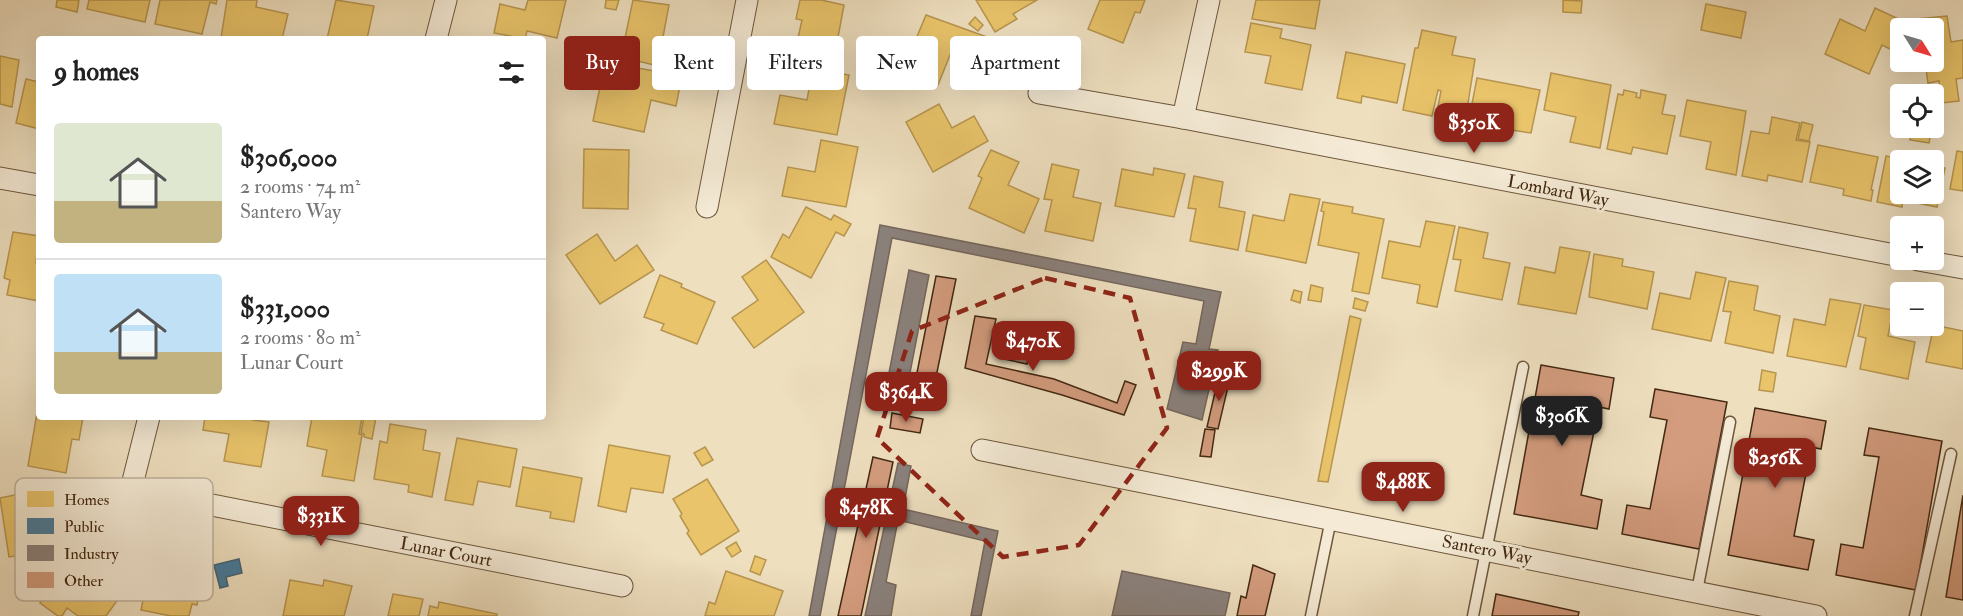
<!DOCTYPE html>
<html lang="en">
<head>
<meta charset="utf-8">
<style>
  :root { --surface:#fff; --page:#f6f6f6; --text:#222; --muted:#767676; --line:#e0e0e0; --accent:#8f2418 }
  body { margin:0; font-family:"IM FELL Double Pica",serif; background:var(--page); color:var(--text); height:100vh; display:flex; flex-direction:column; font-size:22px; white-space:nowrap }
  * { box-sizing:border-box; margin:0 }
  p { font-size:20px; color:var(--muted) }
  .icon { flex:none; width:33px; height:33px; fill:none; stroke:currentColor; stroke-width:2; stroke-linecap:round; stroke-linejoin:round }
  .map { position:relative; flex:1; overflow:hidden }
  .side { position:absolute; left:36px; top:36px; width:510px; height:384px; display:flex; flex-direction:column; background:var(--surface); border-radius:6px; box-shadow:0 6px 24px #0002 }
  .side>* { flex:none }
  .hud { position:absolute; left:564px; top:36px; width:570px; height:54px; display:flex; gap:12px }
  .needle { width:39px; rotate:127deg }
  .controls { position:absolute; left:1890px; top:18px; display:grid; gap:12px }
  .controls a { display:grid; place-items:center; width:54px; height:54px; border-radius:6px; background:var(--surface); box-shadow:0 6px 24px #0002; font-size:30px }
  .price { position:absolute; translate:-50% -51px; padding:0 14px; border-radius:12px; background:var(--accent); color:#fff; font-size:20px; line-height:39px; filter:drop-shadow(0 2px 3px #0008) }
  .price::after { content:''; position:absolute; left:50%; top:36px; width:18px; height:14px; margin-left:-9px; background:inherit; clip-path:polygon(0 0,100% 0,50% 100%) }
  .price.on { background:#222; color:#fff }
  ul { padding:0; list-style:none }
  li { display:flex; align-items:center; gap:18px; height:150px; padding:0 18px }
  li+li { border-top:2px solid var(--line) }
  li span { display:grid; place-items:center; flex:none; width:168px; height:120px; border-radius:6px; color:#555 }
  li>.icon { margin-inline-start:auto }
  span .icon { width:72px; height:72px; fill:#fffc; stroke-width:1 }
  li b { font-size:26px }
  h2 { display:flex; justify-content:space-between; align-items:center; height:72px; padding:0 18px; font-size:26px }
  .tag { padding:0 21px; border-radius:6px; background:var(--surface); box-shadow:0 6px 24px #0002; font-size:21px; line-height:54px }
  .tag.on { background:var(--accent); color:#fff }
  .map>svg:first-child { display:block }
</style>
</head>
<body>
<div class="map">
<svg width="1963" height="616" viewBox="0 0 1963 616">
  <rect width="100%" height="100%" fill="#eedfbf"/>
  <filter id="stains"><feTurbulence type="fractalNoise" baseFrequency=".00333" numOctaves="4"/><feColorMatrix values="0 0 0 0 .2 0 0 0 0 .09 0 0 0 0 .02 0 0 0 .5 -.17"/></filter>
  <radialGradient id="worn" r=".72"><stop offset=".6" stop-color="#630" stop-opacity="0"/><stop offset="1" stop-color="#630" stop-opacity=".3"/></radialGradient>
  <g fill="#e9c46a" stroke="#b7954f" stroke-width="1.5">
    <path d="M57,0h22l-2,12 -21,-5z"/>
    <path d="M89,0h61l-5,22 -58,-13z"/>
    <path d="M160,0h57l-1,4 -6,-2 -8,32 -47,-10z"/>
    <path d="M227,0h30l-1,7 32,7 -6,25 -61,-1z"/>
    <path d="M336,0l38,6 -7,33h-40z"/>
    <path d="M528,0h38l-9,38 -30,-7 -2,8 -31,-6 6,-29 25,6z"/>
    <path d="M606,0h13l-3,10 -11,-2z"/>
    <path d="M633,0l36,5 -6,32 26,6 -6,29 -62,-15z"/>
    <path d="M800,0h21l23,5 -11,59 -39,-8 8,-36 -6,-1z"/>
    <path d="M976,0h61l-24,14 4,5 -22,13z"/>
    <path d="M1100,0h45l-5,13 -5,-1 -12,31 -35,-14z"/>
    <path d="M1256,0h64l-5,29 -63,-10z"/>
    <path d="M1563,0l19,1 -1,12 -18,-1z"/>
    <path d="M1706,4l40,8 -5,26 -40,-8z"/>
    <path d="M1875,8l28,13 -13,28 -8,-4 -13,29 -44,-20 15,-35 25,12z"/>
    <path d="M926,15l61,22 -12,29 -25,-11 -12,30 -35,-15z"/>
    <path d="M1947,16l4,26 12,-2v38l-7,1 3,22 -18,2 -2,-22 -11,2 -3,-21h9v-34h-16l-1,-9z"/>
    <path d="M975,17l8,8 -5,6 -9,-7z"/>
    <path d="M1251,23l31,6 -2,9 31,7 -9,45 -37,-7 6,-27 -26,-4z"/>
    <path d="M1422,30l34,7 -4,18 23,4 -10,63 -29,-5 5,-26 -3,-1 -6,26 -29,-6 12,-62h3z"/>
    <path d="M1346,52l59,12 -8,39 -35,-7 -1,7 -24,-5z"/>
    <path d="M0,56l19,4 -7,47 -12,-3z"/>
    <path d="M605,62l77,14 -6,30 -25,-6 -7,32 -51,-11z"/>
    <path d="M813,68l36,7 -12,60 -63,-11 6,-29 27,5z"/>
    <path d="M1551,73l60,12 -11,63 -30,-6 6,-25 -32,-7z"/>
    <path d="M1477,78l63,12 -9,43 -59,-9 2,-10h-4z"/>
    <path d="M26,79l13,3v47l-23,-6z"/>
    <path d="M1624,90l13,3 -1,4 4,1 1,-8 25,5 -4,19 13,2 -8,38 -34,-7 -2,7 -24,-5 11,-55 5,1z"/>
    <path d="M1687,100l59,11 -10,64 -30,-6 5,-27 -31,-6z"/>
    <path d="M939,104l13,24 22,-12 14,25 -55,31 -27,-50z"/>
    <path d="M1772,117l28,6 -4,17 14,2 -8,40 -34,-7 -1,6 -25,-5 9,-45 18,3z"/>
    <path d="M1802,122l11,3 -4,16 -11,-2z"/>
    <path d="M1912,129l19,3 -2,11 -19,-3z"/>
    <path d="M821,140l37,7 -12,60 -64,-11 6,-29 27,5z"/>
    <path d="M1818,145l60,12 -7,33h2l-2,11 -28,-6 1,-6 -34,-7z"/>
    <path d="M584,149l45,1 -1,59 -45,-1z"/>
    <path d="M991,150l28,12 -11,23 31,14 -15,34 -55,-25 13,-30 -4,-2z"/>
    <path d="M1957,151l6,1v39l-13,-2z"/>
    <path d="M1886,156l22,4h-8v34h34v-28l11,2 -8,39 -34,-7 -1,7 -25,-5z"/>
    <path d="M1052,164l27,6 -6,27 28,6 -8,38 -48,-10 7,-31 -8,-1z"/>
    <path d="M1154,168l31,6 -11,43 -59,-11 7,-37 31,6z"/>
    <path d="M1194,176l29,6 -4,25 26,5 -7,38 -48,-9 6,-32 -8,-1z"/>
    <path d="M1290,194l30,5 -14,64 -60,-12 7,-36 31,6z"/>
    <path d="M1323,202l30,5 -1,6 32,6 -15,75 -17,-3 7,-38 -41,-8 6,-33 -3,-1z"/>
    <path d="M806,207l25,13 3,-5 17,9 -7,12 -8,-4 -25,46 -40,-21 12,-23 6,4z"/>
    <path d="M1426,221l29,5 -18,81 -20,-4 3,-18 -38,-7 7,-37 31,6z"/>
    <path d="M1459,227l29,6 -5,25 27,5 -8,37 -47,-9 6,-31 -8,-1z"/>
    <path d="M13,232l26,4 -3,27 3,1v37l-32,-6 3,-15 -6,-2z"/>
    <path d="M597,234l18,27 22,-16 17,25 -54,34 -34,-49z"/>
    <path d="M1560,247l30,5 -14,62 -58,-10 7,-37 30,6z"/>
    <path d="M1594,254l29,5 -1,7 32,6 -7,37 -58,-12z"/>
    <path d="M766,260l38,52 -50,36 -22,-30 26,-18 -16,-23z"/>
    <path d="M1696,272l30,6 -15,63 -59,-12 8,-36 30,6z"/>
    <path d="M660,275l22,9 -1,3 34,15 -18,42 -36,-14 3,-6 -20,-7z"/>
    <path d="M1729,281l29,5 -4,24 26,6 -7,37 -48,-10 6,-31 -8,-1z"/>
    <path d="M1311,285l12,3 -2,14 -13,-2z"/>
    <path d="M1294,290l8,2 -2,11 -9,-3z"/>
    <path d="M1355,298l13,4 -3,9 -12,-3z"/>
    <path d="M1830,299l31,5 -15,63 -59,-11 7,-37 31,6z"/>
    <path d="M1864,305l29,5 -5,26 27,6 -7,37 -48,-10 6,-31 -8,-2z"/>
    <path d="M1350,316l11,3 -33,163 -10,-1z"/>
    <path d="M1934,325l29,6v38l-37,-7z"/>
    <path d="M1762,370l14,3 -3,19 -14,-2z"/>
    <path d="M38,407l1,10h44l-4,23 -7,-1 -6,34 -38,-7z"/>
    <path d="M205,417h49l-1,3 16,2 -8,45 -37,-6 5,-27 -26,-4z"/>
    <path d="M312,417h50l-3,17 3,1 -8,46 -32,-5 5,-26 -20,-4z"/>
    <path d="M364,417h12l-4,22 -8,-2v-3l-3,-1z"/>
    <path d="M390,424l36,6 -3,20 17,3 -8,44 -24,-5 1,-7 -35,-6 6,-38 7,2z"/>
    <path d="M457,438l60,11 -7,38 -32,-6 -5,24 -28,-5z"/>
    <path d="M609,445l61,11 -7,37 -32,-5 -5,24 -28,-6z"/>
    <path d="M705,447l8,13 -11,6 -8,-13z"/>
    <path d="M523,467l59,11 -8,44 -24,-4 1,-6 -35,-6z"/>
    <path d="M707,479l32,52 -38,24 -14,-22 2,-2 -9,-15 2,-2 -9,-15z"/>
    <path d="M64,485l4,29 -27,5 5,32 -37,6 -9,-59z"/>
    <path d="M84,542l24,17 -15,21 26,18 -13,18h-28l-11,-8 -5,8h-4l-18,-13z"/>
    <path d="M736,542l5,9 -9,6 -6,-9z"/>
    <path d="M180,554l26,5 -9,46 -5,-1 -3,12h-18l-30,-6 7,-35 27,5z"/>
    <path d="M755,556l11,4 -6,15 -10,-4z"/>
    <path d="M726,571l57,20 -9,25h-69l4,-14 6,2z"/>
    <path d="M290,580l33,6 1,-6 28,6 -8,30h-61z"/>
    <path d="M393,594l30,5 -4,17h-31z"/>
    <path d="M439,602l58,12v2h-69l2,-10 8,2z"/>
  </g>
  <path fill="#457b9d" stroke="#446273" stroke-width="1.5" d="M239,559l3,14 -16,4 2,9 -8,2 -6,-23z"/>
  <g fill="#8a817c" stroke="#75665c" stroke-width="1.5">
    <path d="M880,225l341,67 -12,57 9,1 -16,70 -35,-11 16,-67 13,2 8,-43 -312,-63 -72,378h-11z"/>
    <path d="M909,270l20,5 -21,108 -20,-5z"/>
    <path d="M898,463l13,3 -8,43 95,22 -17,85h-10l14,-75 -87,-21 -12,62 10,3 -5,31h-26z"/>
    <path d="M1122,571l108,22 -5,23h-113z"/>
  </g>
  <g fill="#d39c7e" stroke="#432811" stroke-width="1.5">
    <path d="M936,276l20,3 -22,108 -19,-4z"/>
    <path d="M975,316l21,3 -10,45 68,15 63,24 8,-22 11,4 -12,30 -62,-20 -97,-27z"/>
    <path d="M1002,342l28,7 -3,15 -28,-6z"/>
    <path d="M1218,353l8,1 -3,12 12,2 -2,8 -19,-3z"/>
    <path d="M1541,365l73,13 -5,31 -10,-2 -18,88 21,5 -5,29 -83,-15z"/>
    <path d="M1219,375l11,3 -12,51 -11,-2z"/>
    <path d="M1655,389l72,13 -28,147 -77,-15 5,-29 23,4 17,-89 -17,-3z"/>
    <path d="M1755,408l71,13 -5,28 -10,-2 -17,89 20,4 -6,30 -80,-15z"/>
    <path d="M892,413l31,6 -3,14 -30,-5z"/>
    <path d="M1869,428l73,13 -26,149 -80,-15 5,-31 22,4 16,-91 -15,-2z"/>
    <path d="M1205,429l10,1 -4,27 -11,-1z"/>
    <path d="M873,457l20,5 -32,154h-23z"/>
    <path d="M1963,495v105l-17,-3z"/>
    <path d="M1253,565l22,9 -10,42h-28l4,-20 5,2z"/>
    <path d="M1496,594l83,18 -1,4h-86z"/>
  </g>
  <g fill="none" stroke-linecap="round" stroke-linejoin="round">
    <g stroke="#6e563c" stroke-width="13">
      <g id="service">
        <path d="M1697,591l33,-169"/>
        <path d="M1311,616l20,-97"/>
        <path d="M1473,616l50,-249"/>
        <path d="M1915,616l36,-162"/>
      </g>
    </g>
    <g stroke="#6e563c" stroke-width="23">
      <g id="minor">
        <path d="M436,39l10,-39"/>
        <path d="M1039,93l144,25 717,138"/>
        <path d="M1183,118l26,-118"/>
        <path d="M0,178l39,7"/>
        <path d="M707,207l40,-207"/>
        <path d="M1918,260l45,8"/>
        <path d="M149,417l-18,72 491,97"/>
        <path d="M982,450l834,166"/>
      </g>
    </g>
    <use href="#service" stroke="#f4ead5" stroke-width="10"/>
    <use href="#minor" stroke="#f4ead5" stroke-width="21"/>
  </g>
  <path fill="none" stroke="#8f2418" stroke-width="4.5" stroke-dasharray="12 8" stroke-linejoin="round" d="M1045,278l85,20 37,130 -88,117 -76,12 -126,-119 35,-107z"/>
  <g text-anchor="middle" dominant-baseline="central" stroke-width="6" stroke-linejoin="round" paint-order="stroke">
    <g font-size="18" fill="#432811" stroke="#f4ead5">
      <text transform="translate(1558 191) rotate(11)">Lombard Way</text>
      <text transform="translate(1487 550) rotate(11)">Santero Way</text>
      <text transform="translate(446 552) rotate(11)">Lunar Court</text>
    </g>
  </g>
  <rect x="15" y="478" width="198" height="123" rx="9" fill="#f4ead5" stroke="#bfb09a" stroke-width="1.5"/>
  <rect x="27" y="491" width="27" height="16" fill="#e9c46a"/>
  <rect x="27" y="518" width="27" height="16" fill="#457b9d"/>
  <rect x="27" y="545" width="27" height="16" fill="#8a817c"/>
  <rect x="27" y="572" width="27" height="16" fill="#d39c7e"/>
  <g font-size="16" fill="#432811">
    <text x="64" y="505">Homes</text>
    <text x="64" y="532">Public</text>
    <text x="64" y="559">Industry</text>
    <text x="64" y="586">Other</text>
  </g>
  <rect width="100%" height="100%" filter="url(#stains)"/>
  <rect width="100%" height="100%" fill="url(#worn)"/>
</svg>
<div class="controls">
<a><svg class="needle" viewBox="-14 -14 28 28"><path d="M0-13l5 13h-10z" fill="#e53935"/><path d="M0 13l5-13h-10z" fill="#767676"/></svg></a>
<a><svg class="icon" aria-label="locate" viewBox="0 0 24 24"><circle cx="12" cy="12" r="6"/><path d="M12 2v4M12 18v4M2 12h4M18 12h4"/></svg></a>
<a><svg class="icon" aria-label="layers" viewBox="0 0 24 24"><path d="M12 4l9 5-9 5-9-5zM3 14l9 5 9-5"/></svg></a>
<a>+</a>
<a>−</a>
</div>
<b class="price" style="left:1474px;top:154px">$350K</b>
<b class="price" style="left:1033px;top:372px">$470K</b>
<b class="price" style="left:1219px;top:402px">$299K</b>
<b class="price" style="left:906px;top:423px">$364K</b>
<b class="price on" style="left:1562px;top:447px">$306K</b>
<b class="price" style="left:1775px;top:489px">$256K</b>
<b class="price" style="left:1403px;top:513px">$488K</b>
<b class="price" style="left:866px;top:539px">$478K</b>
<b class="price" style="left:321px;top:547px">$331K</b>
<div class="hud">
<a class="tag on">Buy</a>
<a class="tag">Rent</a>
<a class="tag">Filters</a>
<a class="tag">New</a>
<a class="tag">Apartment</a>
</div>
<section class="side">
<h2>9 homes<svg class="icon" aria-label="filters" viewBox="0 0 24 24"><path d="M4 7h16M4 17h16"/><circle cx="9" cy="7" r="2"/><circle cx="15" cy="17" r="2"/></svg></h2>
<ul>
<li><span style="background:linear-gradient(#dfe7d0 65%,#c2b280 0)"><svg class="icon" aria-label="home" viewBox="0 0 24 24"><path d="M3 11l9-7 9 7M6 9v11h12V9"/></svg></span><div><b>$306,000</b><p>2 rooms · 74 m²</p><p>Santero Way</p></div></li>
<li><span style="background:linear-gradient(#bfe0f5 65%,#c2b280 0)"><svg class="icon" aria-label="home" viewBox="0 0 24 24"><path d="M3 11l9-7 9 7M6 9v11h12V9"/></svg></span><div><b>$331,000</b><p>2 rooms · 80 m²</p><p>Lunar Court</p></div></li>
</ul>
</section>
</div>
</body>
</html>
